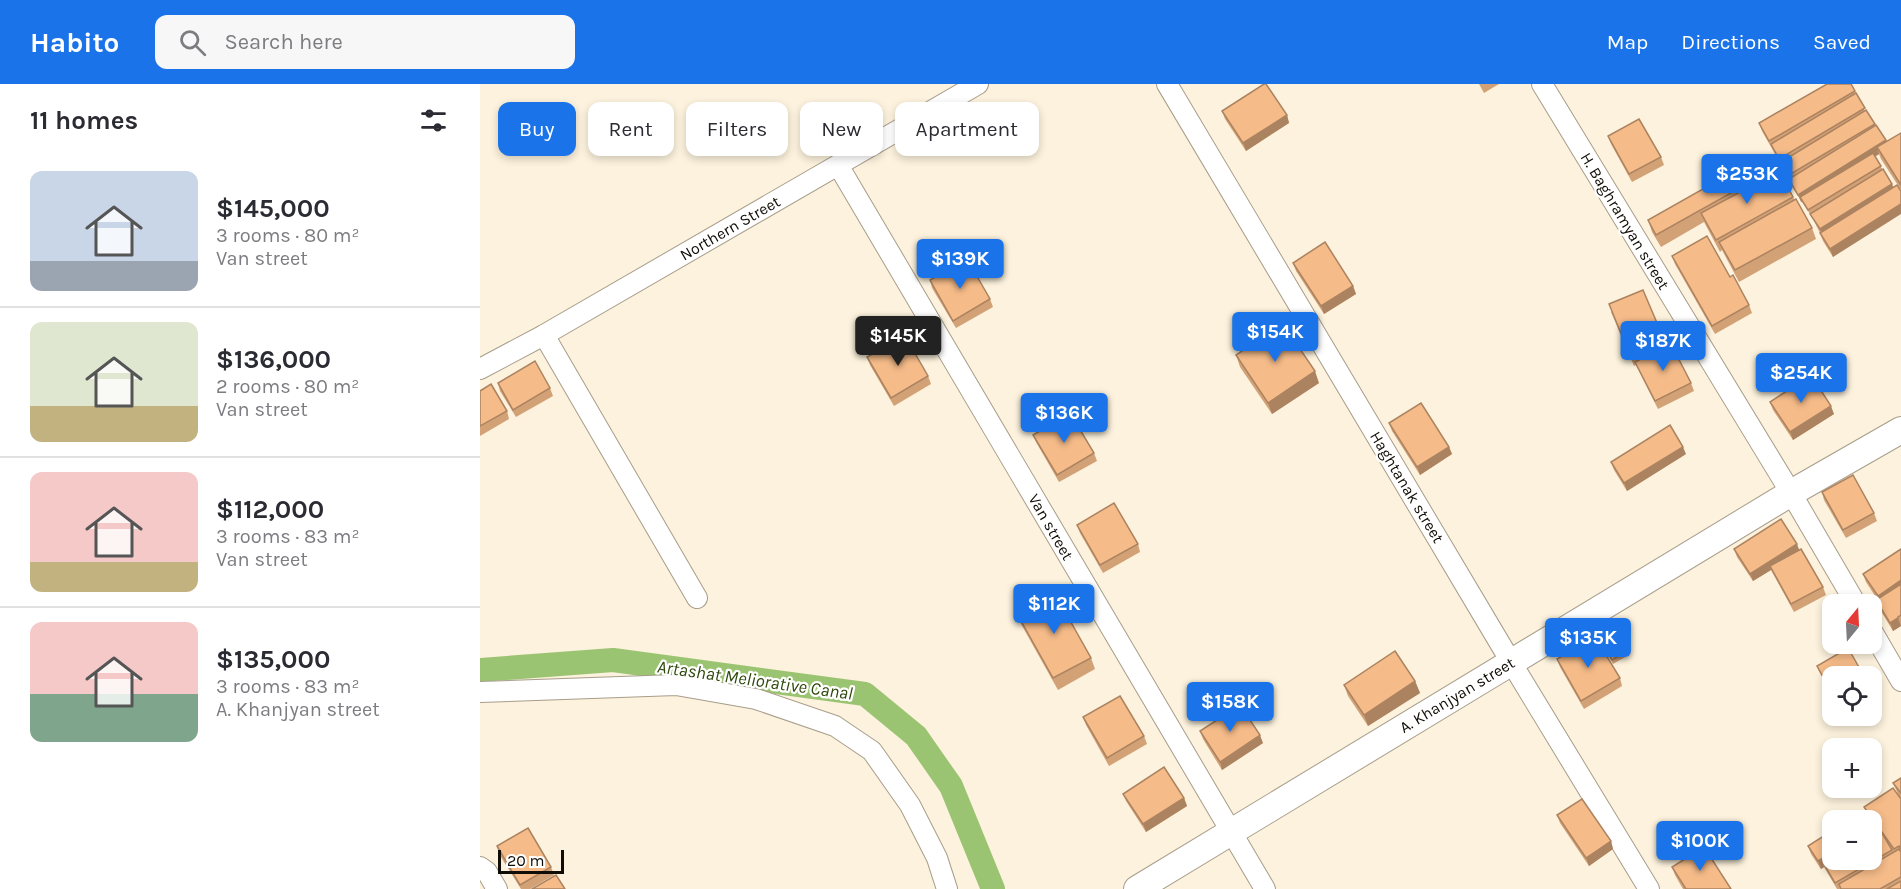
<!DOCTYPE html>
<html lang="en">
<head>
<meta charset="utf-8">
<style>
  :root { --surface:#fff; --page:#f7f7f7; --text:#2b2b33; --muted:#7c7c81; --line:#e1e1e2; --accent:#1a73e8 }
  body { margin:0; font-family:Karla,sans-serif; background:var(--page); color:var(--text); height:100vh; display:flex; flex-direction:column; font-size:22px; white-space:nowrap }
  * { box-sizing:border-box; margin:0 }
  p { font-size:20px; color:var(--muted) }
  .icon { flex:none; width:33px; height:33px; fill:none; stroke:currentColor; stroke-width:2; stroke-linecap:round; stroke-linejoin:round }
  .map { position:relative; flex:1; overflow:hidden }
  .side { display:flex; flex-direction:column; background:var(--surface); width:480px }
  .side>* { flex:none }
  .guide { position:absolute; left:18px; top:18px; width:570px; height:54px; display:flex; gap:12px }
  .needle { width:39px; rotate:18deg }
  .controls { position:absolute; left:1342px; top:510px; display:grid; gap:12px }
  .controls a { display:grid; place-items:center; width:60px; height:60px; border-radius:12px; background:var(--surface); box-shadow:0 3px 9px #0003; font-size:30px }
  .scale { position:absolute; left:18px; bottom:15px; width:66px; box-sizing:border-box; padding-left:6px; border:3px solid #100d06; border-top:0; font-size:16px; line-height:21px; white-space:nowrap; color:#100d06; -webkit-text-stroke:4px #fff; paint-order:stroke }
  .price { position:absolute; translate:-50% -51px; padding:0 14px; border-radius:6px; background:var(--accent); color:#fff; font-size:20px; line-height:39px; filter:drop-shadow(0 2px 3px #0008) }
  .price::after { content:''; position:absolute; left:50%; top:36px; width:18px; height:14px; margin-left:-9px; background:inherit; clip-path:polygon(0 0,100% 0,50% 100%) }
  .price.selected { background:#222; color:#fff }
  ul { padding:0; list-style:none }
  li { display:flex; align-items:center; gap:18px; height:150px; padding:0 30px }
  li+li { border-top:2px solid var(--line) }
  li span { display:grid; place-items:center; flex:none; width:168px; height:120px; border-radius:12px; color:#555 }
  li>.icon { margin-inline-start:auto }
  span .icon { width:72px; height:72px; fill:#fffc; stroke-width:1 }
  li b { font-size:26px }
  h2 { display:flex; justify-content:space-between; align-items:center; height:72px; padding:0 30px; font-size:26px }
  .chip { padding:0 21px; border-radius:12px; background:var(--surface); box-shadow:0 3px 9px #0003; font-size:21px; line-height:54px }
  .chip.selected { background:var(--accent); color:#fff }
  header { display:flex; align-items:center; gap:36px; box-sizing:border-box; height:84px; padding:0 30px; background:var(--accent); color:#fff }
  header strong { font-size:28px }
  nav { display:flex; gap:33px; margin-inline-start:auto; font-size:21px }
  .search { width:420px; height:54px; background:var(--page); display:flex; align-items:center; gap:15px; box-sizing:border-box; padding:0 21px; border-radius:12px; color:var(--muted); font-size:22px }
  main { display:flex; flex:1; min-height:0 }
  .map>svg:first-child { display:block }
</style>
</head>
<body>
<header>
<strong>Habito</strong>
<div class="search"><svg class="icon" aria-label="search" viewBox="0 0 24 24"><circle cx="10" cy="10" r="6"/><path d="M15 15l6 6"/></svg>Search here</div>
<nav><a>Map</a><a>Directions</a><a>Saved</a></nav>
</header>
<main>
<section class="side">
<h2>11 homes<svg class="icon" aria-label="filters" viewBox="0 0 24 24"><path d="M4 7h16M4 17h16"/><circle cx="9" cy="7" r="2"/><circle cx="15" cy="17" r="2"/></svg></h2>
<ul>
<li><span style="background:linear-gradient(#c9d6e8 75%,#9aa5b1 0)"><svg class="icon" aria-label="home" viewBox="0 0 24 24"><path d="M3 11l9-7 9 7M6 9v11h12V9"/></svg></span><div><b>$145,000</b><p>3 rooms · 80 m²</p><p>Van street</p></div></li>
<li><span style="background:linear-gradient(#dfe7d0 70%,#c2b280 0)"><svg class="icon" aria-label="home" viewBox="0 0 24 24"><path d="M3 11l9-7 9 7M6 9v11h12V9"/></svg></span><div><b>$136,000</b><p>2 rooms · 80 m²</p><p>Van street</p></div></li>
<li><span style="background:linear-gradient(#f6c9c9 75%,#c2b280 0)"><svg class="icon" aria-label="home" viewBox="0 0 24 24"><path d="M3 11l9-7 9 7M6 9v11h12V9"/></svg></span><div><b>$112,000</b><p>3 rooms · 83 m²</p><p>Van street</p></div></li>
<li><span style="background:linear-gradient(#f6c9c9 60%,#7fa58c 0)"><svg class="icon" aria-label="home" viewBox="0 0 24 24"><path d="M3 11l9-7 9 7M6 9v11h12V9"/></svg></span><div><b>$135,000</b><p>3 rooms · 83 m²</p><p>A. Khanjyan street</p></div></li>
</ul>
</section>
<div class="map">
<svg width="1421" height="805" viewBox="0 0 1421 805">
  <rect width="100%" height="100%" fill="#fcf2dd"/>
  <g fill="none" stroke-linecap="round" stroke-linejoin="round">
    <path stroke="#9bc472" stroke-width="24" d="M0,586l133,-10 252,34 51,42 35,50 42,103"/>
    <g stroke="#a79d8a" stroke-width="22">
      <g id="minor">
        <path d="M687,0l344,578 138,227"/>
        <path d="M1062,0l249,409 65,111"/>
        <path d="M358,81l427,724"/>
        <path d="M64,251l153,263"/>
        <path d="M0,285l64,-34 434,-251"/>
        <path d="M1392,547l29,50"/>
        <path d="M0,608l196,-7 80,14 79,27 37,25 38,54 27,53 10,31"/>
        <path d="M0,783l7,5 10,17"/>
      </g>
    </g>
    <g stroke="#a79d8a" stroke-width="28">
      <path id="tertiary" d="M657,805l654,-396 110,-63"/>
    </g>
    <use href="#minor" stroke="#fff" stroke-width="20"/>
    <use href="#tertiary" stroke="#fff" stroke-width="26"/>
  </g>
  <g fill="#d3a176">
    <path d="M999,0h20l-15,9z"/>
    <path d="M1375,7l10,20 21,31 15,-9v57l-20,-31 -2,-5 -4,3 18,30 -60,70 -10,-16 -3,-8 -8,-16 -20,-30 -3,-8 -27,-48 -3,-8z"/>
    <path d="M742,27l65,4 2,8 -43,28 -21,-32z"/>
    <path d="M1128,52l53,21 3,8 -32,17 -21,-38z"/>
    <path d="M1292,86l1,4 20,23 19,31 4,11 -77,43 -17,-32 -2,2 -16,-30 -43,25 -9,-15 -4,-12z"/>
    <path d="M1192,172l77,49 3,8 -37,21 -40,-70z"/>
    <path d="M813,179l60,23 3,8 -32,20 -28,-43z"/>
    <path d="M450,196l60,19 3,8 -37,21 -24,-40z"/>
    <path d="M1163,206l24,56 24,37 3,8 -36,18 -22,-44 -2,1 -23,-54z"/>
    <path d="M756,271l83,28 -47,31 -32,-47z"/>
    <path d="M387,273l61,19 3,8 -37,22 -24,-41z"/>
    <path d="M18,299l52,5 3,8 -37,21 -16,-26z"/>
    <path d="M0,307l27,20 2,8 -29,17z"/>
    <path d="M1290,318l64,12 -41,26 -20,-30z"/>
    <path d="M909,339l60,24 3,7 -32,21 -28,-44z"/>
    <path d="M553,351l61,18 3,8 -38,21 -23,-40z"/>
    <path d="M1206,370l-59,37 -13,-21 -3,-8z"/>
    <path d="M1342,408l52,21 3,8 -31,17 -22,-38z"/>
    <path d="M597,441l61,19 2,8 -37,21 -23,-40z"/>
    <path d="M1254,465l65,1 24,37 3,8 -32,17 -23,-42 -18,11 -16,-24z"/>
    <path d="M1421,465v77l-8,5 -14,-23 -3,-8 1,-1 -11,-17 -3,-8z"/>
    <path d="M536,528l75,46 4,11 -37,21 -37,-66z"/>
    <path d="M1120,556l24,13 1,4 -12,7z"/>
    <path d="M1077,575l63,19 2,8 -38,23 -24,-42z"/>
    <path d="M1337,582l16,10v21l-13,-24z"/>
    <path d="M935,597l5,12 -52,33 -20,-30 -4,-11z"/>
    <path d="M603,633l61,19 3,8 -38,22 -23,-41z"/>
    <path d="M720,647l63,12 -41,27 -19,-31z"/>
    <path d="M1421,694v111h-64l-13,-22 -3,2 -10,-15 -3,-8 25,14 44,-31 -10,-15 -3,-7 34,-13 -5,-11z"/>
    <path d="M643,710l61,4 3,8 -41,26 -20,-31z"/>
    <path d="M1077,731l54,26 2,8 -24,17 -29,-43z"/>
    <path d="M17,762l54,21 3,8 -24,14h-9l-22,-35z"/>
    <path d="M1192,783l59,22h-48l-8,-14z"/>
  </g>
  <g fill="#ac8360">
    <path d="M807,31l2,8 -43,28 -3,-8z"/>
    <path d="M1406,56l3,8 -12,-1 2,7 -76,47 -3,-4 2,5h-1l-3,-7z"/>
    <path d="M1412,100l3,8 -72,45 -3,-8z"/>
    <path d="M1421,120v10l-68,43 -3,-8z"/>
    <path d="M873,202l3,8 -32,20 -3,-8z"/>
    <path d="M835,287l4,12 -47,31 -4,-11z"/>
    <path d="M1351,322l3,8 -41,26 -3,-8z"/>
    <path d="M969,363l3,7 -32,21 -3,-8z"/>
    <path d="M1203,363l3,7 -59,37 -3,-8z"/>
    <path d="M1317,460l3,8 -30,14 1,4 -18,11 -3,-7z"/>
    <path d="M1421,496v10l-21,14 -2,-8z"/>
    <path d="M1418,534l3,8 -8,5 -3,-8z"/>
    <path d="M935,597l5,12 -52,33 -4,-11z"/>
    <path d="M780,651l3,8 -41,27 -2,-8z"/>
    <path d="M704,714l3,8 -41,26 -3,-8z"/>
    <path d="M1131,757l2,8 -24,17 -3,-8z"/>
    <path d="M1353,768v8l-11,1 2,6 -3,2 -3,-8z"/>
  </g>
  <g fill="#f5bb89" stroke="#ac8360" stroke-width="1.5">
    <path d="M784,0h2l21,31 -44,28 -21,-32z"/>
    <path d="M1347,0h24l4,7 -86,50 -10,-18z"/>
    <path d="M1376,9l9,15 -86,51 -8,-15z"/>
    <path d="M1386,26l9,14 -86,51 -8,-13z"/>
    <path d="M1159,35l22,38 -32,17 -21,-38z"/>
    <path d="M1396,41l10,15 -88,55 -9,-16z"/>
    <path d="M1421,49v52l-24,-38z"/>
    <path d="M1393,69l8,13 -73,44 -8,-13z"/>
    <path d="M1283,71l9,15 -116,65 -8,-15z"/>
    <path d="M1403,85l9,15 -72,45 -10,-15z"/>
    <path d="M1299,87l14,26 -77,43 -15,-27z"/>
    <path d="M1417,101l4,6v13l-71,45 -10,-16z"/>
    <path d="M1316,115l16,29 -77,42 -16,-28z"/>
    <path d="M1227,152l23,41 3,-2 16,30 -37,21 -40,-70z"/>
    <path d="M845,158l28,44 -32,20 -28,-43z"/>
    <path d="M487,175l23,40 -37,22 -23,-41z"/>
    <path d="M1163,206l23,54 -35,14 -22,-54z"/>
    <path d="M803,240l32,47 -47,32 -32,-48z"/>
    <path d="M425,252l23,40 -37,22 -24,-41z"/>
    <path d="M1191,260l20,39 -36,18 -20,-39z"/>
    <path d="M55,277l15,27 -37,22 -15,-27z"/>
    <path d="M1331,291l20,31 -41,26 -20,-30z"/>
    <path d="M11,300l16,27 -27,15v-35z"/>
    <path d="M941,319l28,44 -32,20 -28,-44z"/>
    <path d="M590,329l24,40 -37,22 -24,-40z"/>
    <path d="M1190,341l13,22 -59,36 -13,-21z"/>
    <path d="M1373,391l21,38 -31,17 -21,-38z"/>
    <path d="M634,419l24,41 -38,21 -23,-40z"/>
    <path d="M1301,435l16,25 -47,30 -16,-25z"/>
    <path d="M1321,465l22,38 -32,17 -21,-38z"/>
    <path d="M1421,465v31l-23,16 -15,-22z"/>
    <path d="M1421,500v31l-3,2v1l-8,5 -14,-23z"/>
    <path d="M574,508l37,66 -38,20 -37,-66z"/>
    <path d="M1132,549l12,20 -12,7 -12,-20z"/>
    <path d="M1115,553l25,41 -39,23 -24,-42z"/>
    <path d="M1368,564l16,28h-31v19l-16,-29z"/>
    <path d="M915,567l20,30 -51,34 -20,-30z"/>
    <path d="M640,612l24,40 -37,22 -24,-41z"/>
    <path d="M760,621l20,30 -40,27 -20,-31z"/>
    <path d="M684,683l20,31 -41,26 -20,-30z"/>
    <path d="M1421,694v15l-8,-10z"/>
    <path d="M1413,704l8,11v50l-2,-3 -5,3 -30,-42z"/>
    <path d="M1102,715l29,42 -25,17 -29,-43z"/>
    <path d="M48,744l23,39 -31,18 -23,-39z"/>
    <path d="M1399,744l13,22 -57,33 -13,-22 11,-6v5h39v-28z"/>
    <path d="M1353,746v22l-15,9 -10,-15z"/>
    <path d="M1224,763l27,42h-45l-14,-22z"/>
    <path d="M1419,765l2,3v25l-21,12h-39l-2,-5z"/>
    <path d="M76,791l9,14h-33z"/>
    <path d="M1421,797v8h-14z"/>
  </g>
  <g text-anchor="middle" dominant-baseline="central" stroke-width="4.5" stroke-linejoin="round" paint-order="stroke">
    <g font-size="16" fill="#100d06" stroke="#fff">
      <text transform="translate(1145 137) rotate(59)">H. Baghramyan street</text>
      <text transform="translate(250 144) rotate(-30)">Northern Street</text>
      <text transform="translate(927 403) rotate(59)">Haghtanak street</text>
      <text transform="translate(571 443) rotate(60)">Van street</text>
      <text transform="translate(977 611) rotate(-31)">A. Khanjyan street</text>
    </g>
    <g font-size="18" font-style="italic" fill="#2f480d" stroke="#fff">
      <text transform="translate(275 596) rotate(8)">Artashat Meliorative Canal</text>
    </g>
  </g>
</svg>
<div class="controls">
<a><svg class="needle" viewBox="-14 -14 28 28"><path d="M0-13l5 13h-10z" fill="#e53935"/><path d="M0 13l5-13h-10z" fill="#7c7c81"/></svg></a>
<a><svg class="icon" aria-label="locate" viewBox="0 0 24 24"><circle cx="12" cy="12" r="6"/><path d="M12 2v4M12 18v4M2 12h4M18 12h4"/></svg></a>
<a>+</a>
<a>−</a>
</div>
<div class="scale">20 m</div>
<b class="price" style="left:1267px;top:121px">$253K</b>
<b class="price" style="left:480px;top:206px">$139K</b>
<b class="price" style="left:795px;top:279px">$154K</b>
<b class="price selected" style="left:418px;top:283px">$145K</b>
<b class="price" style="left:1183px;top:288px">$187K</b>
<b class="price" style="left:1321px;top:320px">$254K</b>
<b class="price" style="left:584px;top:360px">$136K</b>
<b class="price" style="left:574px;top:551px">$112K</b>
<b class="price" style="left:1108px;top:585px">$135K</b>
<b class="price" style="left:750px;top:649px">$158K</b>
<b class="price" style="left:1220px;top:788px">$100K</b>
<div class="guide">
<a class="chip selected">Buy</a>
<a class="chip">Rent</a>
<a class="chip">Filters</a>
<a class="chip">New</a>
<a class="chip">Apartment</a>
</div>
</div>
</main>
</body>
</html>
